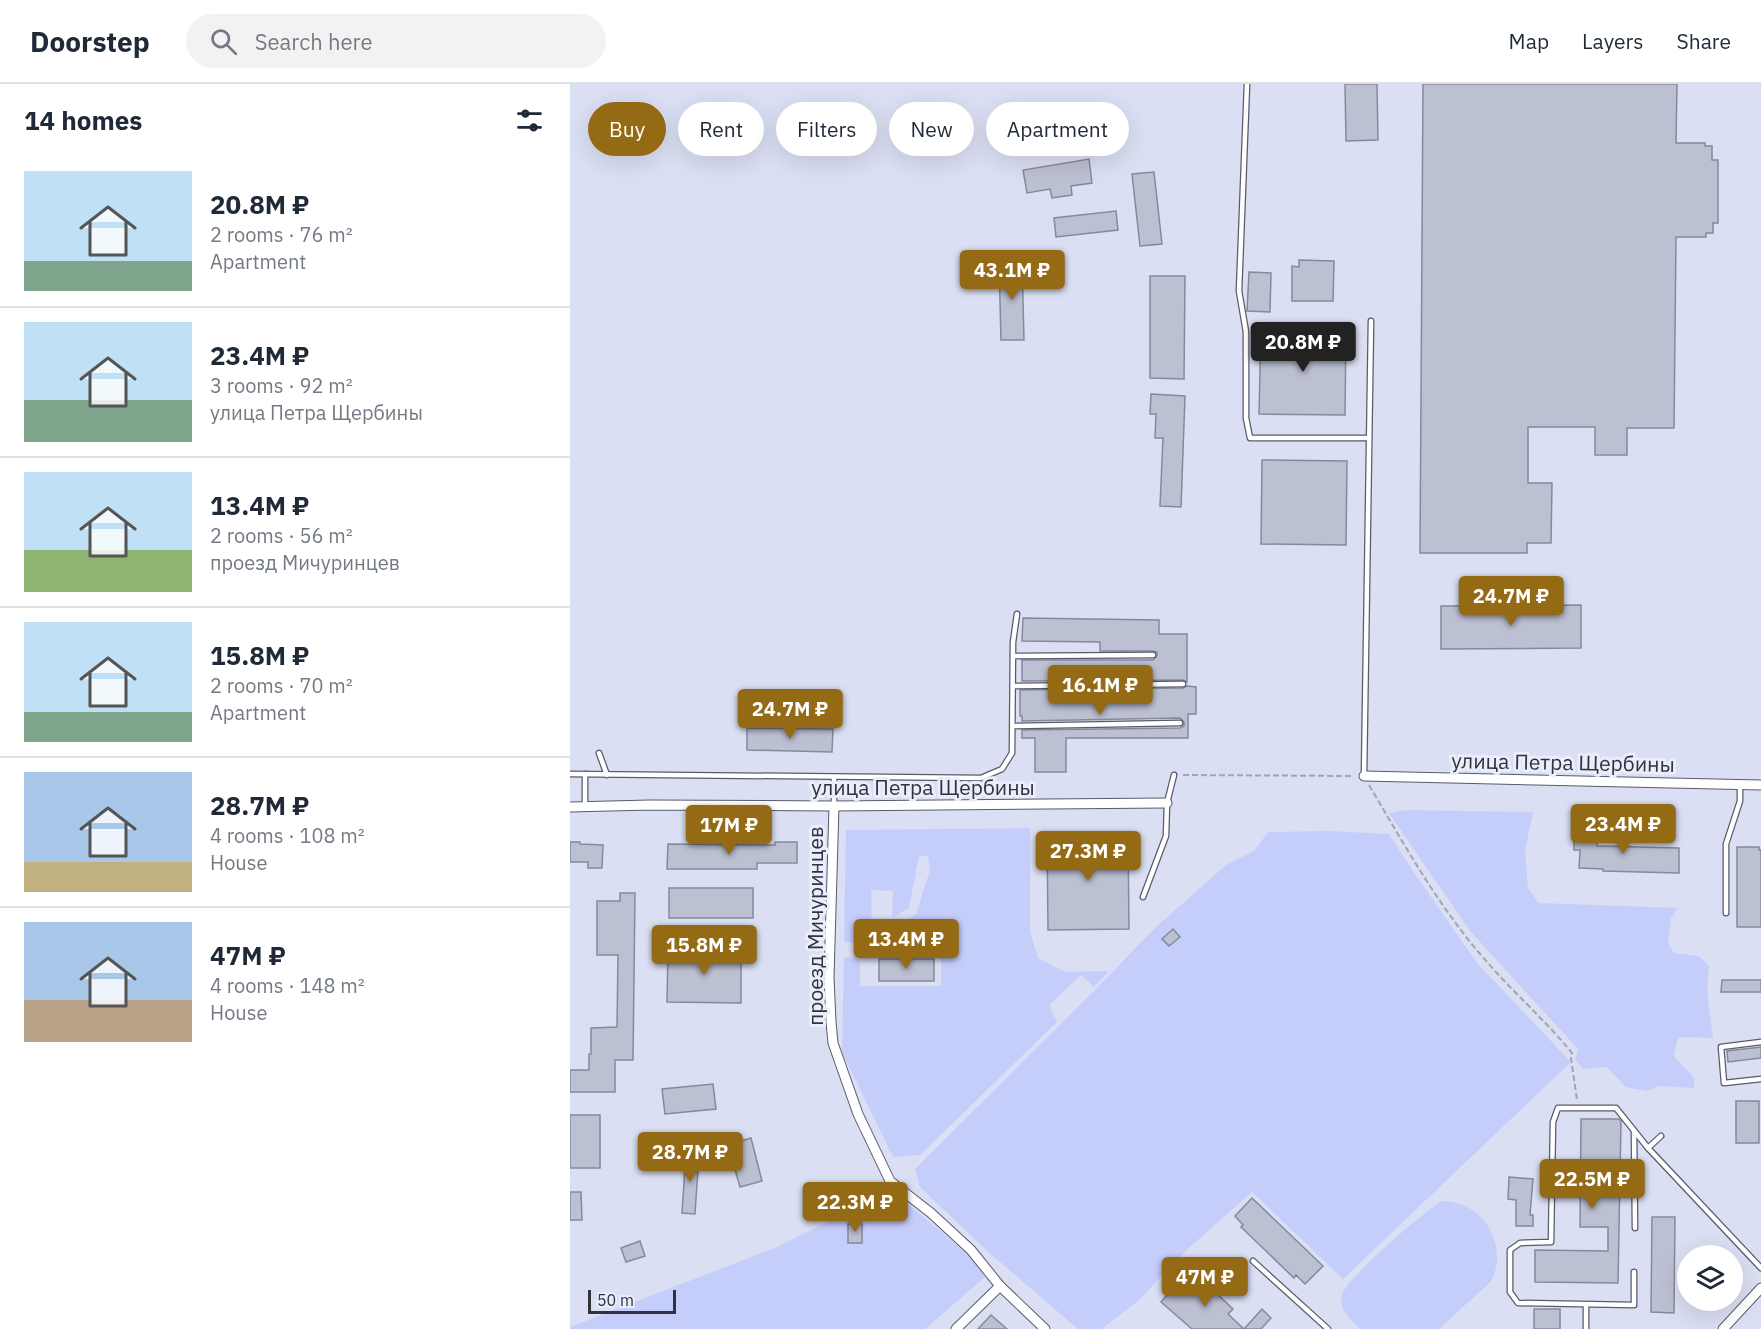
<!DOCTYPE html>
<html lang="en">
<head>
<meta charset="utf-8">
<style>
  :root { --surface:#fff; --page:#f2f2f3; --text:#1f2937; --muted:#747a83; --line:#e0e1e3; --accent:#946a15 }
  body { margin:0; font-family:"IBM Plex Sans",sans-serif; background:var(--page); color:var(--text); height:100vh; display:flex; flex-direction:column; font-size:22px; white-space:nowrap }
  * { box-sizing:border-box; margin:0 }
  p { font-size:20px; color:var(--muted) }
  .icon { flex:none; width:33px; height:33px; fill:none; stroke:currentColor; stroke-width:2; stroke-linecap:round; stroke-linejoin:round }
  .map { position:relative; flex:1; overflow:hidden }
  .drawer { display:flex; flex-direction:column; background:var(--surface); width:570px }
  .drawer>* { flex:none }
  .banner { position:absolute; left:18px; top:18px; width:570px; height:54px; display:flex; gap:12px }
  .fabs { position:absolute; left:1107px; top:1161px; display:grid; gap:12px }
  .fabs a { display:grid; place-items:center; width:66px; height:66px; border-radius:50%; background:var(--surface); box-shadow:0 6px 24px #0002; font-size:30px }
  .scale { position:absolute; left:18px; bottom:15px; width:88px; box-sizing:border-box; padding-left:6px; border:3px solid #31323a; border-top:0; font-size:16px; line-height:21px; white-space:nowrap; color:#31323a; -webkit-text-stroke:4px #e9edfc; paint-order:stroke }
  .price { position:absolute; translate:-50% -51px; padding:0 14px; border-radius:6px; background:var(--accent); color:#fff; font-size:20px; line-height:39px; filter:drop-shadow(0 2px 3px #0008) }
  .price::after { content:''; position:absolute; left:50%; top:36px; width:18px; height:14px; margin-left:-9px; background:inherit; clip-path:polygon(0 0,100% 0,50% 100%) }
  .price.current { background:#222; color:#fff }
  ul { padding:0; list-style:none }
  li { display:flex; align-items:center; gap:18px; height:150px; padding:0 24px }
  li+li { border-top:2px solid var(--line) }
  li span { display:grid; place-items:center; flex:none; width:168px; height:120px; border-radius:0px; color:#555 }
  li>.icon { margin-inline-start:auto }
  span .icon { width:72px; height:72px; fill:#fffc; stroke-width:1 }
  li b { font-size:26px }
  h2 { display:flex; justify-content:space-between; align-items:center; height:72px; padding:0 24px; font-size:26px }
  .tag { padding:0 21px; border-radius:27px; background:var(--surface); box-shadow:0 6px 24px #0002; font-size:21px; line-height:54px }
  .tag.current { background:var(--accent); color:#fff }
  header { display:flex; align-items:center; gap:36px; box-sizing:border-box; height:84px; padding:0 30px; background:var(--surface); border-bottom:2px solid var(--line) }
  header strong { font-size:28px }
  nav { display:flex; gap:33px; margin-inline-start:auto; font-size:21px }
  .search { width:420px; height:54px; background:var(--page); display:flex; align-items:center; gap:15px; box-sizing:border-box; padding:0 21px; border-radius:33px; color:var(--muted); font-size:22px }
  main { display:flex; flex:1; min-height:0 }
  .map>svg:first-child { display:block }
</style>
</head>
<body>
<header>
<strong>Doorstep</strong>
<div class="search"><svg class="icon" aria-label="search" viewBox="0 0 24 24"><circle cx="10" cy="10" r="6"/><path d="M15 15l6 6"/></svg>Search here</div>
<nav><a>Map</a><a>Layers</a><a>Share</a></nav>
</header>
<main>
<section class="drawer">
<h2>14 homes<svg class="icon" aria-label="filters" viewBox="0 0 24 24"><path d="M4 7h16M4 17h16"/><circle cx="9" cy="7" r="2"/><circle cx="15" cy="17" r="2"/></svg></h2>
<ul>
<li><span style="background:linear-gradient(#bfe0f5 75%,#7fa58c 0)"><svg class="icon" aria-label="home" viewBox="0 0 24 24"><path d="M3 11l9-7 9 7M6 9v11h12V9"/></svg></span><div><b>20.8M ₽</b><p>2 rooms · 76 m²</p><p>Apartment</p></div></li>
<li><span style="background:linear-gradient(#bfe0f5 65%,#7fa58c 0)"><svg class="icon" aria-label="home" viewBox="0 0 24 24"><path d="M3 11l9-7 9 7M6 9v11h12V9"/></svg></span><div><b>23.4M ₽</b><p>3 rooms · 92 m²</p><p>улица Петра Щербины</p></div></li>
<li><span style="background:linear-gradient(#bfe0f5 65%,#8fb573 0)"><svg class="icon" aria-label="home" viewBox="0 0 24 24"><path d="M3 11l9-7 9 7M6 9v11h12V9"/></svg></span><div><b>13.4M ₽</b><p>2 rooms · 56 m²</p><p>проезд Мичуринцев</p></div></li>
<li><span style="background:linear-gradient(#bfe0f5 75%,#7fa58c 0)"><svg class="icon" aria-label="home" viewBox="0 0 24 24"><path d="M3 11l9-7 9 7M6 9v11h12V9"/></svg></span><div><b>15.8M ₽</b><p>2 rooms · 70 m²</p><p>Apartment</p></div></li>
<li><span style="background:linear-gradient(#a9c7e8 75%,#c2b280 0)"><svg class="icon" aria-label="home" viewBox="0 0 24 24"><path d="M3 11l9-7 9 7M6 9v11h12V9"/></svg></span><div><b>28.7M ₽</b><p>4 rooms · 108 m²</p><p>House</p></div></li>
<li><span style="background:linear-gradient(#a9c7e8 65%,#b9a48a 0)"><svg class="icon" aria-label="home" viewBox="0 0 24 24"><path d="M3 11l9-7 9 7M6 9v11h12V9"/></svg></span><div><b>47M ₽</b><p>4 rooms · 148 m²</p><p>House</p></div></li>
</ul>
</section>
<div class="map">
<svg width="1191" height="1245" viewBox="0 0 1191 1245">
  <rect width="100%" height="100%" fill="#dbdff3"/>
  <g fill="#c5cefb">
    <path d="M836,726l127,2 -8,38 3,38 11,15 139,5 -7,10 -3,25 6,10 25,3 10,10 -2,24 6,48 -35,-1 -4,19 20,22v10l-35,-2 -12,5 -21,-4 -19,-20 -24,2 -8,-9 3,-11 -108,-118 -81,-118z"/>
    <path d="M460,744v104l8,26 27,14 44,-1 -15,16 -13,-12 -32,30 8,17 -137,133 -27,2 -51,-105 2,-95 12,1 4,4v24h81v-38h-50l-8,-4 1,-7 32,-23 14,-44 -2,-14h-9l-10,52 -17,10 1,-27 -22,-1c0,10 3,41 -4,48 -5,6 -16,4 -23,4l2,-112z"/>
    <path d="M759,747l60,3 28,43 60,86 94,99 -228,217 -91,-87 -71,63 -42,45 -37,29h-24l-93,-80 -65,-62 -5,-18 178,-177 63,-65 70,-62 28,-14 14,-19z"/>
    <path d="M872,1117c33,1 55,25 55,58 0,6 -2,16 -6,22 -5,6 -12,11 -17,16 -12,11 -23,21 -35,32h-79c-9,-10 -22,-19 -18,-34 4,-17 83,-84 100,-94z"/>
    <path d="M337,1119l71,60 7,14 -60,52h-355v-2l207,-80 82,-41z"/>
  </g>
  <g fill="#bcc0d3" stroke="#85899b" stroke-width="1.5">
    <path d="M775,0h32l1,56 -32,1z"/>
    <path d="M853,0h254l-1,59h29v3h7v14h6v63h-5v10h-7v4h-30l-2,191h-47v27h-32v-28h-67v56h24l-1,60h-24v10h-107z"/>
    <path d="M519,75l3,24 -21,3 1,9 -20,3 -2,-9 -23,4 -4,-23z"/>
    <path d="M584,88l8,72 -22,2 -8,-72z"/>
    <path d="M546,127l2,19 -62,7 -2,-19z"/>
    <path d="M729,176l35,1 -1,40h-41v-35l7,1z"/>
    <path d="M452,177l2,79h-23l-2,-78z"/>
    <path d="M679,188l22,1 -1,39 -23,-1z"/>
    <path d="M580,192h35l-1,103 -34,-1z"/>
    <path d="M691,246l85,2 -1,83 -86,-1z"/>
    <path d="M581,310l34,2 -4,111 -21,-1 3,-68h-8l1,-24h-6z"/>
    <path d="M692,376l85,1 -1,84 -85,-1z"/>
    <path d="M1011,521v43l-140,1v-43z"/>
    <path d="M453,534l136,2v14h28v48l-4,-2 -161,1v-21h131l4,-4v-4l-4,-1h-53v-9l-78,-1z"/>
    <path d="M617,602l9,1v27h-8v24h-122v34h-31v-34h-13v-8l158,-2 4,-2v-4l-4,-4 -158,3v-5h-2v-26l163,-2z"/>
    <path d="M177,644l86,1 -1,23 -85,-2z"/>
    <path d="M1004,742h23v20l82,2v25l-76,-2v-2l-24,-1 1,-18h-6z"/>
    <path d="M558,750l1,95 -81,1 -1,-95z"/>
    <path d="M0,758h10v2l23,1 -1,23h-14v-6h-18z"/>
    <path d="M205,758h22v21h-40v6h-90l1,-25 107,1z"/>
    <path d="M1167,763h22v3h2v77h-24z"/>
    <rect x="99" y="804" width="84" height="30"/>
    <path d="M50,809h15l-2,167h-18v32h-45v-22h19v-16h2v-26l26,-1 1,-72h-21v-54h23z"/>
    <path d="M603,845l7,8 -11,9 -7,-7z"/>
    <path d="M98,865l73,1v53l-74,-1z"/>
    <rect x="309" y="875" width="55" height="22"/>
    <path d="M1152,896h39v12h-40z"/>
    <path d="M1191,963v11l-33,4 -1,-11z"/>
    <path d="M143,1000l3,25 -51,5 -3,-25z"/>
    <rect x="1166" y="1017" width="23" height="42"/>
    <rect x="0" y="1031" width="30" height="53"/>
    <path d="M1011,1035h38l2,2 -3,162 -83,-1v-32l73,1v-24h-28z"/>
    <path d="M181,1054l11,43 -22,6 -12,-42z"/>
    <path d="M116,1069l13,1 -4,60 -13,-1z"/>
    <path d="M939,1093l24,2 -3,36h3v11h-17v-26l-8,-1z"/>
    <path d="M0,1108h11l1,28h-12z"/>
    <path d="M682,1114l71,68 -18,18 -9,-9 -2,3 -53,-51 2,-2 -8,-9z"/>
    <path d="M1082,1133h23l-1,96 -23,-1z"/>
    <rect x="278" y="1140" width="14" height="19"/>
    <path d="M70,1157l5,15 -19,6 -5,-14z"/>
    <path d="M612,1190l5,5 4,-4 19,17 2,-3 21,20 -5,5 16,15 18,-20 9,9 -10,11h-69l-31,-27 17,-19 -3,-2z"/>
    <rect x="964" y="1225" width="26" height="20"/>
    <path d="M421,1231l16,14h-29z"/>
  </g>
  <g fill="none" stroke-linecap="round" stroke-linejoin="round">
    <g stroke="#585b6c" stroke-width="7">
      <g id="service">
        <path d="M677,0l-8,207 7,41v86l4,20h119"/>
        <path d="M443,572l140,-1"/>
        <path d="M443,602l170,-2"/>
        <path d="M443,642l167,-3"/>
        <path d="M29,669l8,22"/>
        <path d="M0,690l411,4 21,-9 10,-16 1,-111 4,-28"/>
        <path d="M794,692l7,-455"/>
        <path d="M264,722v-29"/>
        <path d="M15,723v-33"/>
        <path d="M573,813l23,-61 1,-33 7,-28"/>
        <path d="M1156,829v-69l14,-43v-16"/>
        <path d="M1191,958l-40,5 3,36 37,-4"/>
        <path d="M1064,1047l1,97"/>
        <path d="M1078,1064l13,-12"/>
        <path d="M683,1177l75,68"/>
        <path d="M1064,1188v33l-116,-2 -8,-11v-42l10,-7 31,-1 2,-120 5,-14h58l32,40 113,120"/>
        <path d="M1016,1221v24"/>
      </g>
    </g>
    <g stroke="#585b6c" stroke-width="11">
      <g id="minor">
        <path d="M794,692l397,9"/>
        <path d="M264,722l-5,171 2,45 2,21 25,71 32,67 41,32 40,37 29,36 45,43"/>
        <path d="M0,723l80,-2 184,1 333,-3"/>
        <path d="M386,1245l44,-43"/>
        <path d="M1153,1245l38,-41"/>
      </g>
    </g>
    <g stroke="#a1a4b4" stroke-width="2" stroke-dasharray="6 3" stroke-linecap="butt">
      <path d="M613,691l171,1"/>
      <path d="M799,701c36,61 71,124 118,177 27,31 59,59 85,91l-1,5 6,42"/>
    </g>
    <use href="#service" stroke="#fff" stroke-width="4.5"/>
    <use href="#minor" stroke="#fff" stroke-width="9"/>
  </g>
  <g text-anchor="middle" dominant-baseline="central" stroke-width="6" stroke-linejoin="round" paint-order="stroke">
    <g font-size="21" fill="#31323a" stroke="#e9edfc">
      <text transform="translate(993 678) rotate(1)">улица Петра Щербины</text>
      <text x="353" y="703">улица Петра Щербины</text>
      <text transform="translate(245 842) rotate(-90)">проезд Мичуринцев</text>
    </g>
  </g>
</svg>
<div class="fabs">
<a><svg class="icon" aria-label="layers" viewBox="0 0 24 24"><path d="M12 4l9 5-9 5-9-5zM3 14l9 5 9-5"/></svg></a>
</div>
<div class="scale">50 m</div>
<b class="price" style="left:442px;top:217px">43.1M ₽</b>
<b class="price current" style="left:733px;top:289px">20.8M ₽</b>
<b class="price" style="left:941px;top:543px">24.7M ₽</b>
<b class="price" style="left:530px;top:632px">16.1M ₽</b>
<b class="price" style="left:220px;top:656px">24.7M ₽</b>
<b class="price" style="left:1053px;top:771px">23.4M ₽</b>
<b class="price" style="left:159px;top:772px">17M ₽</b>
<b class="price" style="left:518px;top:798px">27.3M ₽</b>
<b class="price" style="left:336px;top:886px">13.4M ₽</b>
<b class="price" style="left:134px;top:892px">15.8M ₽</b>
<b class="price" style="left:120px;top:1099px">28.7M ₽</b>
<b class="price" style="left:1022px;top:1126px">22.5M ₽</b>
<b class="price" style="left:285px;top:1149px">22.3M ₽</b>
<b class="price" style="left:635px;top:1224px">47M ₽</b>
<div class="banner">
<a class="tag current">Buy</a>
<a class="tag">Rent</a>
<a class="tag">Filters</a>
<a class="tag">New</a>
<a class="tag">Apartment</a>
</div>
</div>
</main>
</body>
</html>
